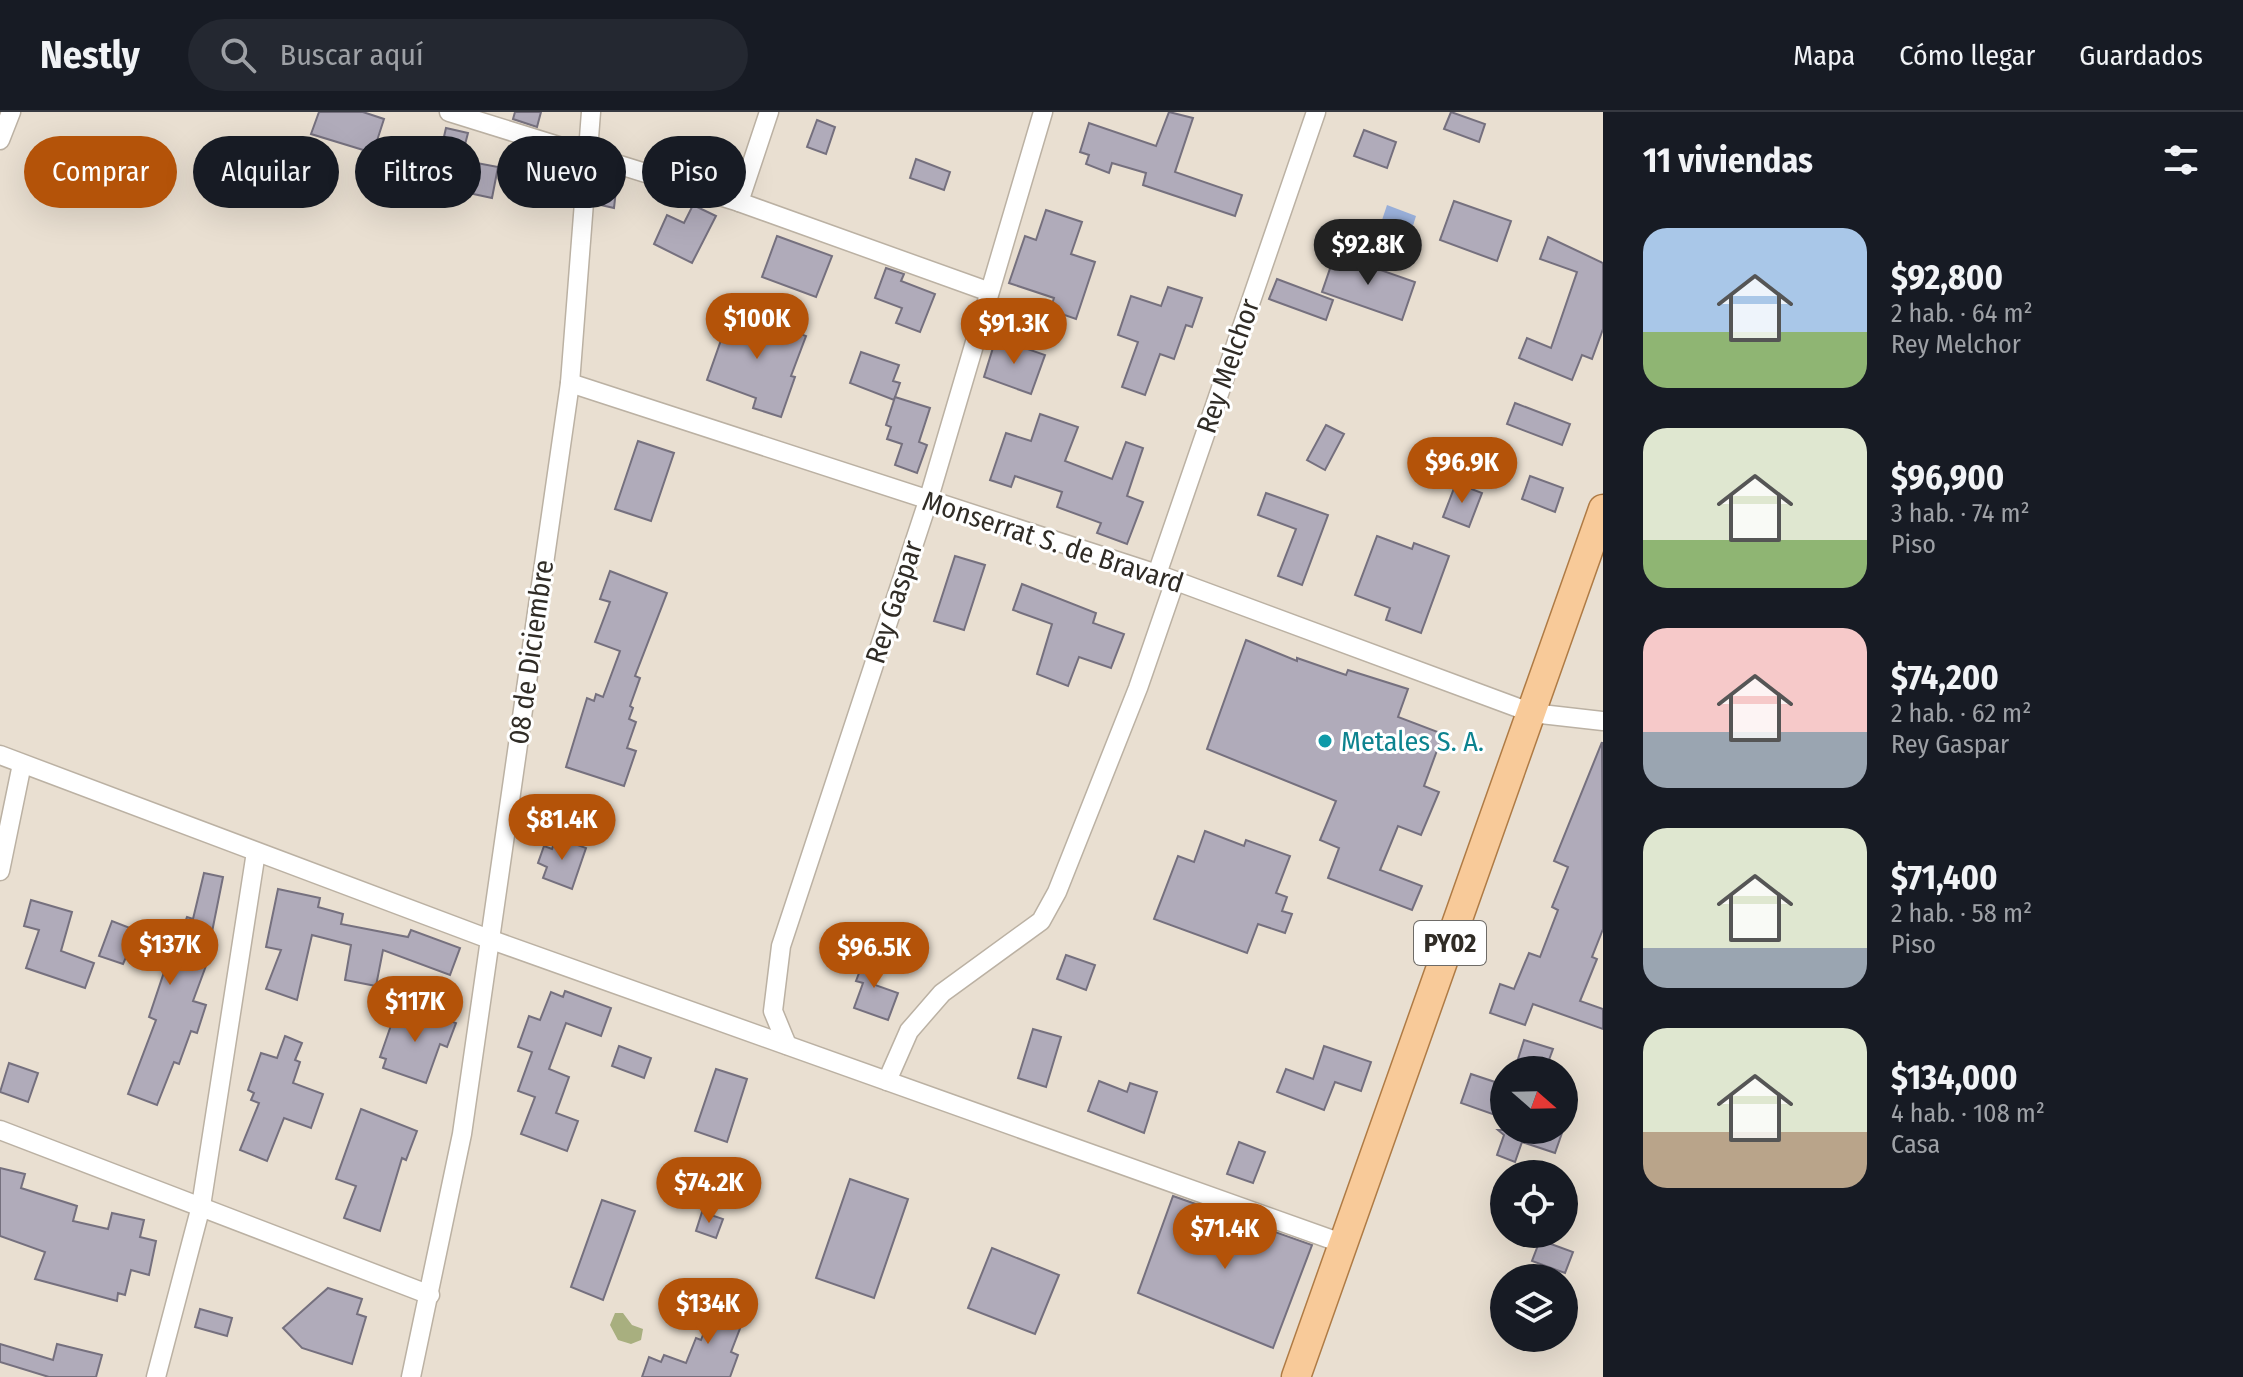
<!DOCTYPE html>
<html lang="es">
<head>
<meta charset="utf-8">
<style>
  :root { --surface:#171b24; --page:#242831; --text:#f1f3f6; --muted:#9ea1a6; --line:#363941; --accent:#b45309 }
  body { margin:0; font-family:"Fira Sans Condensed",sans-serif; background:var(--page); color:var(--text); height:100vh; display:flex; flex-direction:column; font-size:30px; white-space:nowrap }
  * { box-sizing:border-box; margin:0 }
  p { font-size:26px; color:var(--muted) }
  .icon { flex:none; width:44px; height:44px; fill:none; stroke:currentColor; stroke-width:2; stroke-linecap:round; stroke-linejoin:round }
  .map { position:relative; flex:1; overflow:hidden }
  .panel { display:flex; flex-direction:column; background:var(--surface); width:640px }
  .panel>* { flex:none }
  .hud { position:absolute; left:24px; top:24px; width:760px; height:72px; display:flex; gap:16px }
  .needle { width:52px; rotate:110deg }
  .controls { position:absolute; left:1490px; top:944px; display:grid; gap:16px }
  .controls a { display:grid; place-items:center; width:88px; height:88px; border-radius:50%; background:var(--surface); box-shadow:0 8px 32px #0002; font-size:40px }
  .price { position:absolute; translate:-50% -68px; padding:0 18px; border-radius:28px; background:var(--accent); color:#fff; font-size:26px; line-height:52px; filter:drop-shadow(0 2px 4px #0008) }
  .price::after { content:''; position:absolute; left:50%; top:48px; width:24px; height:18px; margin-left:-12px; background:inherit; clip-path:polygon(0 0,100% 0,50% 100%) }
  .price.active { background:#222; color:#fff }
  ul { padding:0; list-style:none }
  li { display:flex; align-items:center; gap:24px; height:200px; padding:0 40px }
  li span { display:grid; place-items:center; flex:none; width:224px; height:160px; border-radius:24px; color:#555 }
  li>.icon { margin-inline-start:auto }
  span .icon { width:96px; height:96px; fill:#fffc; stroke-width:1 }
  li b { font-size:34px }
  h2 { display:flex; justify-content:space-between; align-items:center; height:96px; padding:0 40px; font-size:34px }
  .pill { padding:0 28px; border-radius:36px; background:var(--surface); box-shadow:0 8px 32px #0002; font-size:28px; line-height:72px }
  .pill.active { background:var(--accent); color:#fff }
  header { display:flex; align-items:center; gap:48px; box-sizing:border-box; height:112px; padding:0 40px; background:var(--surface); border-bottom:2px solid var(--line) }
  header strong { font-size:38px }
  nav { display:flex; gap:44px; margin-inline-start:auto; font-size:28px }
  .search { width:560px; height:72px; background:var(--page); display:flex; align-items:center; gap:20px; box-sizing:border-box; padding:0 28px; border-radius:44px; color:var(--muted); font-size:30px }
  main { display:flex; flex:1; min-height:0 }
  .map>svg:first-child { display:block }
</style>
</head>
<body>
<header>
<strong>Nestly</strong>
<div class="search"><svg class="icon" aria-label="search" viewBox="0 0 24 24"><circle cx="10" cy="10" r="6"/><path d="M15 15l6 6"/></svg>Buscar aquí</div>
<nav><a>Mapa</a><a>Cómo llegar</a><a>Guardados</a></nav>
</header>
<main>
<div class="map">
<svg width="1603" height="1265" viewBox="0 0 1603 1265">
  <rect width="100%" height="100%" fill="#e9dfd1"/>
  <path fill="#a8af7f" d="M615,1201h8l9,12 11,4 -2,11 -10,4 -13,-4 -8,-15z"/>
  <path fill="#98aed8" d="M1387,93l29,11 -4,13 -19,-7 -3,7 -10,-3z"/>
  <g fill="#b0abba" stroke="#75707e" stroke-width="2">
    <path d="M319,0h44l21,7 -11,34 -62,-19z"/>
    <path d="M515,0h26l-4,15 -24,-8z"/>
    <path d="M1169,0l24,6 -18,54 67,23 -7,21 -92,-31 3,-12 -34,-10 -3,10 -23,-9 3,-9 -9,-3 9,-29 67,23z"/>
    <path d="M1451,0l34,12 -6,18 -35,-13z"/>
    <path d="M817,8l18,7 -9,27 -19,-7z"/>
    <path d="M446,16l22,5 -7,27 37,7 -6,31 -28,-6 3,-13 -31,-8z"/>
    <path d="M1364,18l32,12 -9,26 -33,-12z"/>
    <path d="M916,47l34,13 -6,18 -34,-12z"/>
    <path d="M598,65l19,4 -3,27 -18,-4z"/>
    <path d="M1454,89l57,20 -14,40 -57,-21z"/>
    <path d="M693,93l23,11 -24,47 -38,-19 13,-29 17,8z"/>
    <path d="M1046,98l36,12 -11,32 24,8 -19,57 -26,-9 4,-12 -45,-15 16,-47 11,4z"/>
    <path d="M777,124l55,20 -16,41 -54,-20z"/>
    <path d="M1548,125l55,26v66l-11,30 -10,-4 -10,25 -53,-22 8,-20 24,10 26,-76 -37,-13z"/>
    <path d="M1335,142l80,28 -13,38 -80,-28z"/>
    <path d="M886,156l18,6 -3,7 34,13 -15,38 -24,-9 6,-15 -27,-10z"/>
    <path d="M1277,167l56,21 -7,20 -57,-21z"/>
    <path d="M1168,175l34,11 -10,29 -6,-2 -12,34 -14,-5 -15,41 -23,-8 16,-45 -20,-7 13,-39 30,10z"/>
    <path d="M732,197l74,27 -15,40 4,1 -14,40 -28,-9 3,-10 -49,-18z"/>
    <path d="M996,226l49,17 -14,39 -47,-17z"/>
    <path d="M861,240l38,13 -6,16 7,2 -6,17 -44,-17z"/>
    <path d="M895,285l35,11 -11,34 8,3 -10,28 -22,-8 7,-21 -15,-5 4,-12 -5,-2z"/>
    <path d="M1515,291l55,21 -8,21 -55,-21z"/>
    <path d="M1040,302l38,13 -13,34 47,18 14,-37 17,6 -16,48 16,6 -16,42 -30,-11 4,-10 -44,-16 5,-15 -47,-16 -4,11 -21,-7 16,-47 25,8z"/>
    <path d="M1326,313l18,9 -19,36 -18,-10z"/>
    <path d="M638,329l36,12 -23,68 -36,-12z"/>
    <path d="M1530,364l33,12 -8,24 -33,-13z"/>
    <path d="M1456,371l26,10 -13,34 -26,-10z"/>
    <path d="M1266,381l62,22 -26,70 -24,-9 18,-47 -38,-14z"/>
    <path d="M1377,424l35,13 2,-6 35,13 -28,77 -35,-13 4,-12 -35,-13z"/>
    <path d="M955,444l30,9 -21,65 -30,-9z"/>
    <path d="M610,459l57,22 -32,83 5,2 -10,28 3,2 -4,11 7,3 -9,26 9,3 -12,35 -58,-19 21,-69 7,3 2,-7 7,3 17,-46 -25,-9 15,-40 -10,-3z"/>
    <path d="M1022,472l74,29 -3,10 31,11 -13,34 -32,-11 -11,29 -31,-12 15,-50 -39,-14z"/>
    <path d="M1246,528l51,21v-3l49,17 2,-5 60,19 -10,28 45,17 -19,52 15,6 -18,43 -23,-9 -18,44 42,16 -10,24 -84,-32 11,-30 -19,-8 16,-39 -129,-52z"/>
    <path d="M1602,630l1,187 -11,28 5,2 -17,42 23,8v20l-70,-25 -8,21 -35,-12 10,-29 14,5 15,-36 11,4 18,-47 -6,-3 16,-40 -14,-6z"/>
    <path d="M1205,719l39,15 2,-6 44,16 -14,37 11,4 -5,14 10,3 -7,19 -27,-9 -11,29 -93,-34 24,-63 16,6z"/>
    <path d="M556,725l30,11 -14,41 -29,-11 4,-11 -9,-4 6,-17 8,3z"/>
    <path d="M204,761l19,4 -13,65 4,2 -21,57 13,4 -9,28 -6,-2 -12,33 -5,-2 -17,43 -29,-11 28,-74 -7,-3 16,-48 -38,-14 -4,9 -24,-8 13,-35 64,25 11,-29 6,2z"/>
    <path d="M278,777l42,9 -2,9 25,7 -2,10 67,13 3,-7 49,18 -10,27 -67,-25 -7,36 -31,-6 6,-35 -39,-10 -15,65 -31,-11 15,-39 -15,-3z"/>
    <path d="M31,788l41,12 -11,39 33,12 -9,25 -59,-20 13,-38 -15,-4z"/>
    <path d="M867,840l17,7 -9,26 23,8 -10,27 -34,-12 9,-25 -7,-2z"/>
    <path d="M1066,843l29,10 -9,25 -29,-11z"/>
    <path d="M565,879l46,17 -10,28 -35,-13 -17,46 20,8 -13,36 22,8 -11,30 -46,-17 14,-37 -17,-6 14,-39 -14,-5 11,-31 11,4 11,-28 12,5z"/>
    <path d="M396,899l21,8 3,-8 36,12 -9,24 -7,-3 -14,39 -43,-15 3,-9 -6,-2z"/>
    <path d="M1033,917l28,8 -15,50 -28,-9z"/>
    <path d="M285,924l17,7 -7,17 5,2 -7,21 30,11 -12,34 -27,-10 -17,43 -27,-11 19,-47 -8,-3 3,-7 -6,-3 13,-37 16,5z"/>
    <path d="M1524,928l29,9 -7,19 -28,-9z"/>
    <path d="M619,934l32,12 -7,20 -32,-12z"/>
    <path d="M1324,934l47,16 -10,29 -26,-9 -11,28 -47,-18 9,-23 27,10z"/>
    <path d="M9,951l29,10 -10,29 -28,-10z"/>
    <path d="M716,957l31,10 -20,63 -32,-11z"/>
    <path d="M1471,962l33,11 -6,31 -37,-13z"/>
    <path d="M1099,969l28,11 3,-9 27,9 -13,41 -56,-22z"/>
    <path d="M361,997l56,22 -11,29 -4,-2 -22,73 -36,-13 12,-32 -20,-7z"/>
    <path d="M1498,1018h65l-8,23 -33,-11 -7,20 -18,-7 7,-20z"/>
    <path d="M1239,1030l26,10 -12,31 -26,-9z"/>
    <path d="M0,1056l25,6 -4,14 56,18 -4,15 35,8 4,-16 32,7 -4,17 16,4 -7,34 -18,-5 -6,25 -7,-2 -1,8 -82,-22 10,-27 -45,-16z"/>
    <path d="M850,1067l58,20 -34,99 -58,-20z"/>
    <path d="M1173,1084l139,49 -39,103 -135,-55z"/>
    <path d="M602,1088l33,11 -32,89 -32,-13z"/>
    <path d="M702,1100l21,7 -7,19 -20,-7z"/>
    <path d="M1540,1128l33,12 -8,21 -33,-12z"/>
    <path d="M992,1136l67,27 -24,59 -67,-26z"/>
    <path d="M328,1176l34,11 -5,15 9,3 -14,47 -50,-16 -19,-20z"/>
    <path d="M719,1182l30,11 -18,47 7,3 -8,22h-88l7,-20 12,5 3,-7 22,8 10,-25 5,2z"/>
    <path d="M200,1197l32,9 -5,18 -32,-9z"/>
    <path d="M0,1232l53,16 4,-16 45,11 -6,22h-47l-49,-15z"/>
  </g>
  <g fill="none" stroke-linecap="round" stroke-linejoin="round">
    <g stroke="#bbb1a3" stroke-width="21">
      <g id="minor">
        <path d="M449,0l290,90 248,89"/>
        <path d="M0,28l11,-28"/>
        <path d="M739,90l30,-90"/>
        <path d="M570,271l587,191 375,139 71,8"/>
        <path d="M1157,462l159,-462"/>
        <path d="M0,643l489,184 855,305"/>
        <path d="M0,759l22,-107"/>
        <path d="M787,933l-14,-34 8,-65 147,-445 115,-389"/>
        <path d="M887,969l22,-50 33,-38 99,-72 16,-29 81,-204 37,-107"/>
        <path d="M0,1018l430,165"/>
        <path d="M156,1265l45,-171 55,-354"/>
        <path d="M411,1265l51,-243 108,-751 21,-271"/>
      </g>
    </g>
    <g stroke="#af7b45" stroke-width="31">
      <path id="primary" d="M1296,1265l307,-868"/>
    </g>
    <use href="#minor" stroke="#fff" stroke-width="18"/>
    <use href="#primary" stroke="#f8ca99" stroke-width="28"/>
  </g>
  <circle fill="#0f9aa8" stroke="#fff" stroke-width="3" cx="1325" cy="629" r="8"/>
  <g text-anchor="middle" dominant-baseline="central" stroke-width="6" stroke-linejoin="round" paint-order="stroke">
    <rect fill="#fff" stroke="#6e6b67" stroke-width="2" x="1414" y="809" width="72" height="44" rx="6"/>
    <g font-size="26" font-weight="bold" fill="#302c26">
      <text x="1450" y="831">PY02</text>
    </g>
    <g font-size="28" fill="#302c26" stroke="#fff">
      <text transform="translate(1228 254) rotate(-71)">Rey Melchor</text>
      <text transform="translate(1053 430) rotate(18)">Monserrat S. de Bravard</text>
      <text transform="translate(894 490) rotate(-72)">Rey Gaspar</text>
      <text transform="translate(531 540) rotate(-82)">08 de Diciembre</text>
    </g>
    <g font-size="28" fill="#0d838f" stroke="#fff" text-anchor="start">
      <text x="1341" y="629">Metales S. A.</text>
    </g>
  </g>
</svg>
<div class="controls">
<a><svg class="needle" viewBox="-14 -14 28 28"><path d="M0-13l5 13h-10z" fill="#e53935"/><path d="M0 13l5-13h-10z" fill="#9ea1a6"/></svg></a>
<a><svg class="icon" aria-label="locate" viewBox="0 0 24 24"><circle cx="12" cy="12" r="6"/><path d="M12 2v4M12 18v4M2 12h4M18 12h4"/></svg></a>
<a><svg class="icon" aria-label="layers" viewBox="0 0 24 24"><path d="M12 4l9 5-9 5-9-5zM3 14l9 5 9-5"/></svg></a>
</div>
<b class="price active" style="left:1368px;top:175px">$92.8K</b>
<b class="price" style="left:757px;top:249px">$100K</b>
<b class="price" style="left:1014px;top:254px">$91.3K</b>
<b class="price" style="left:1462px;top:393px">$96.9K</b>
<b class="price" style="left:562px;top:750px">$81.4K</b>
<b class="price" style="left:170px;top:875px">$137K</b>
<b class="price" style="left:874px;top:878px">$96.5K</b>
<b class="price" style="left:415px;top:932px">$117K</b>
<b class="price" style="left:709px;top:1113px">$74.2K</b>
<b class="price" style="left:1225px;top:1159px">$71.4K</b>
<b class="price" style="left:708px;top:1234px">$134K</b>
<div class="hud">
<a class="pill active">Comprar</a>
<a class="pill">Alquilar</a>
<a class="pill">Filtros</a>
<a class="pill">Nuevo</a>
<a class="pill">Piso</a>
</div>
</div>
<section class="panel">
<h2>11 viviendas<svg class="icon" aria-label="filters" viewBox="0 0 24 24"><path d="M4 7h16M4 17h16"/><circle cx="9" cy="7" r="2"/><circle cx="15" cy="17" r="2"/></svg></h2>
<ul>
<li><span style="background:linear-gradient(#a9c7e8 65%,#8fb573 0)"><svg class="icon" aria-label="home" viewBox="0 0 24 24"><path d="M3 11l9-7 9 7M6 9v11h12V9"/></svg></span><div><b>$92,800</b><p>2 hab. · 64 m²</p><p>Rey Melchor</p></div></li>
<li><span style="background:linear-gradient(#dfe7d0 70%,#8fb573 0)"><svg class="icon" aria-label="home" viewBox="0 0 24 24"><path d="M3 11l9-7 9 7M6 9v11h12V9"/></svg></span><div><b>$96,900</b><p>3 hab. · 74 m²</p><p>Piso</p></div></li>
<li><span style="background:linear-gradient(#f6c9c9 65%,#9aa5b1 0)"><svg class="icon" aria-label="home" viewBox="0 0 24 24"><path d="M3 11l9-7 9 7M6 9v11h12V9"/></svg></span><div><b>$74,200</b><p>2 hab. · 62 m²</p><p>Rey Gaspar</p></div></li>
<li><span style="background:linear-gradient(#dfe7d0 75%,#9aa5b1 0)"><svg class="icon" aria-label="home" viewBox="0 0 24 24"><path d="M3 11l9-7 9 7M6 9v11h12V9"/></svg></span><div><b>$71,400</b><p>2 hab. · 58 m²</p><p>Piso</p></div></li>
<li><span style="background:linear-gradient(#dfe7d0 65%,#b9a48a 0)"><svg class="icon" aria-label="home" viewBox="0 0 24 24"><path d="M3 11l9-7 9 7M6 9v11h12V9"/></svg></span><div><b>$134,000</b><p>4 hab. · 108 m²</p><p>Casa</p></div></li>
</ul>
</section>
</main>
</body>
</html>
